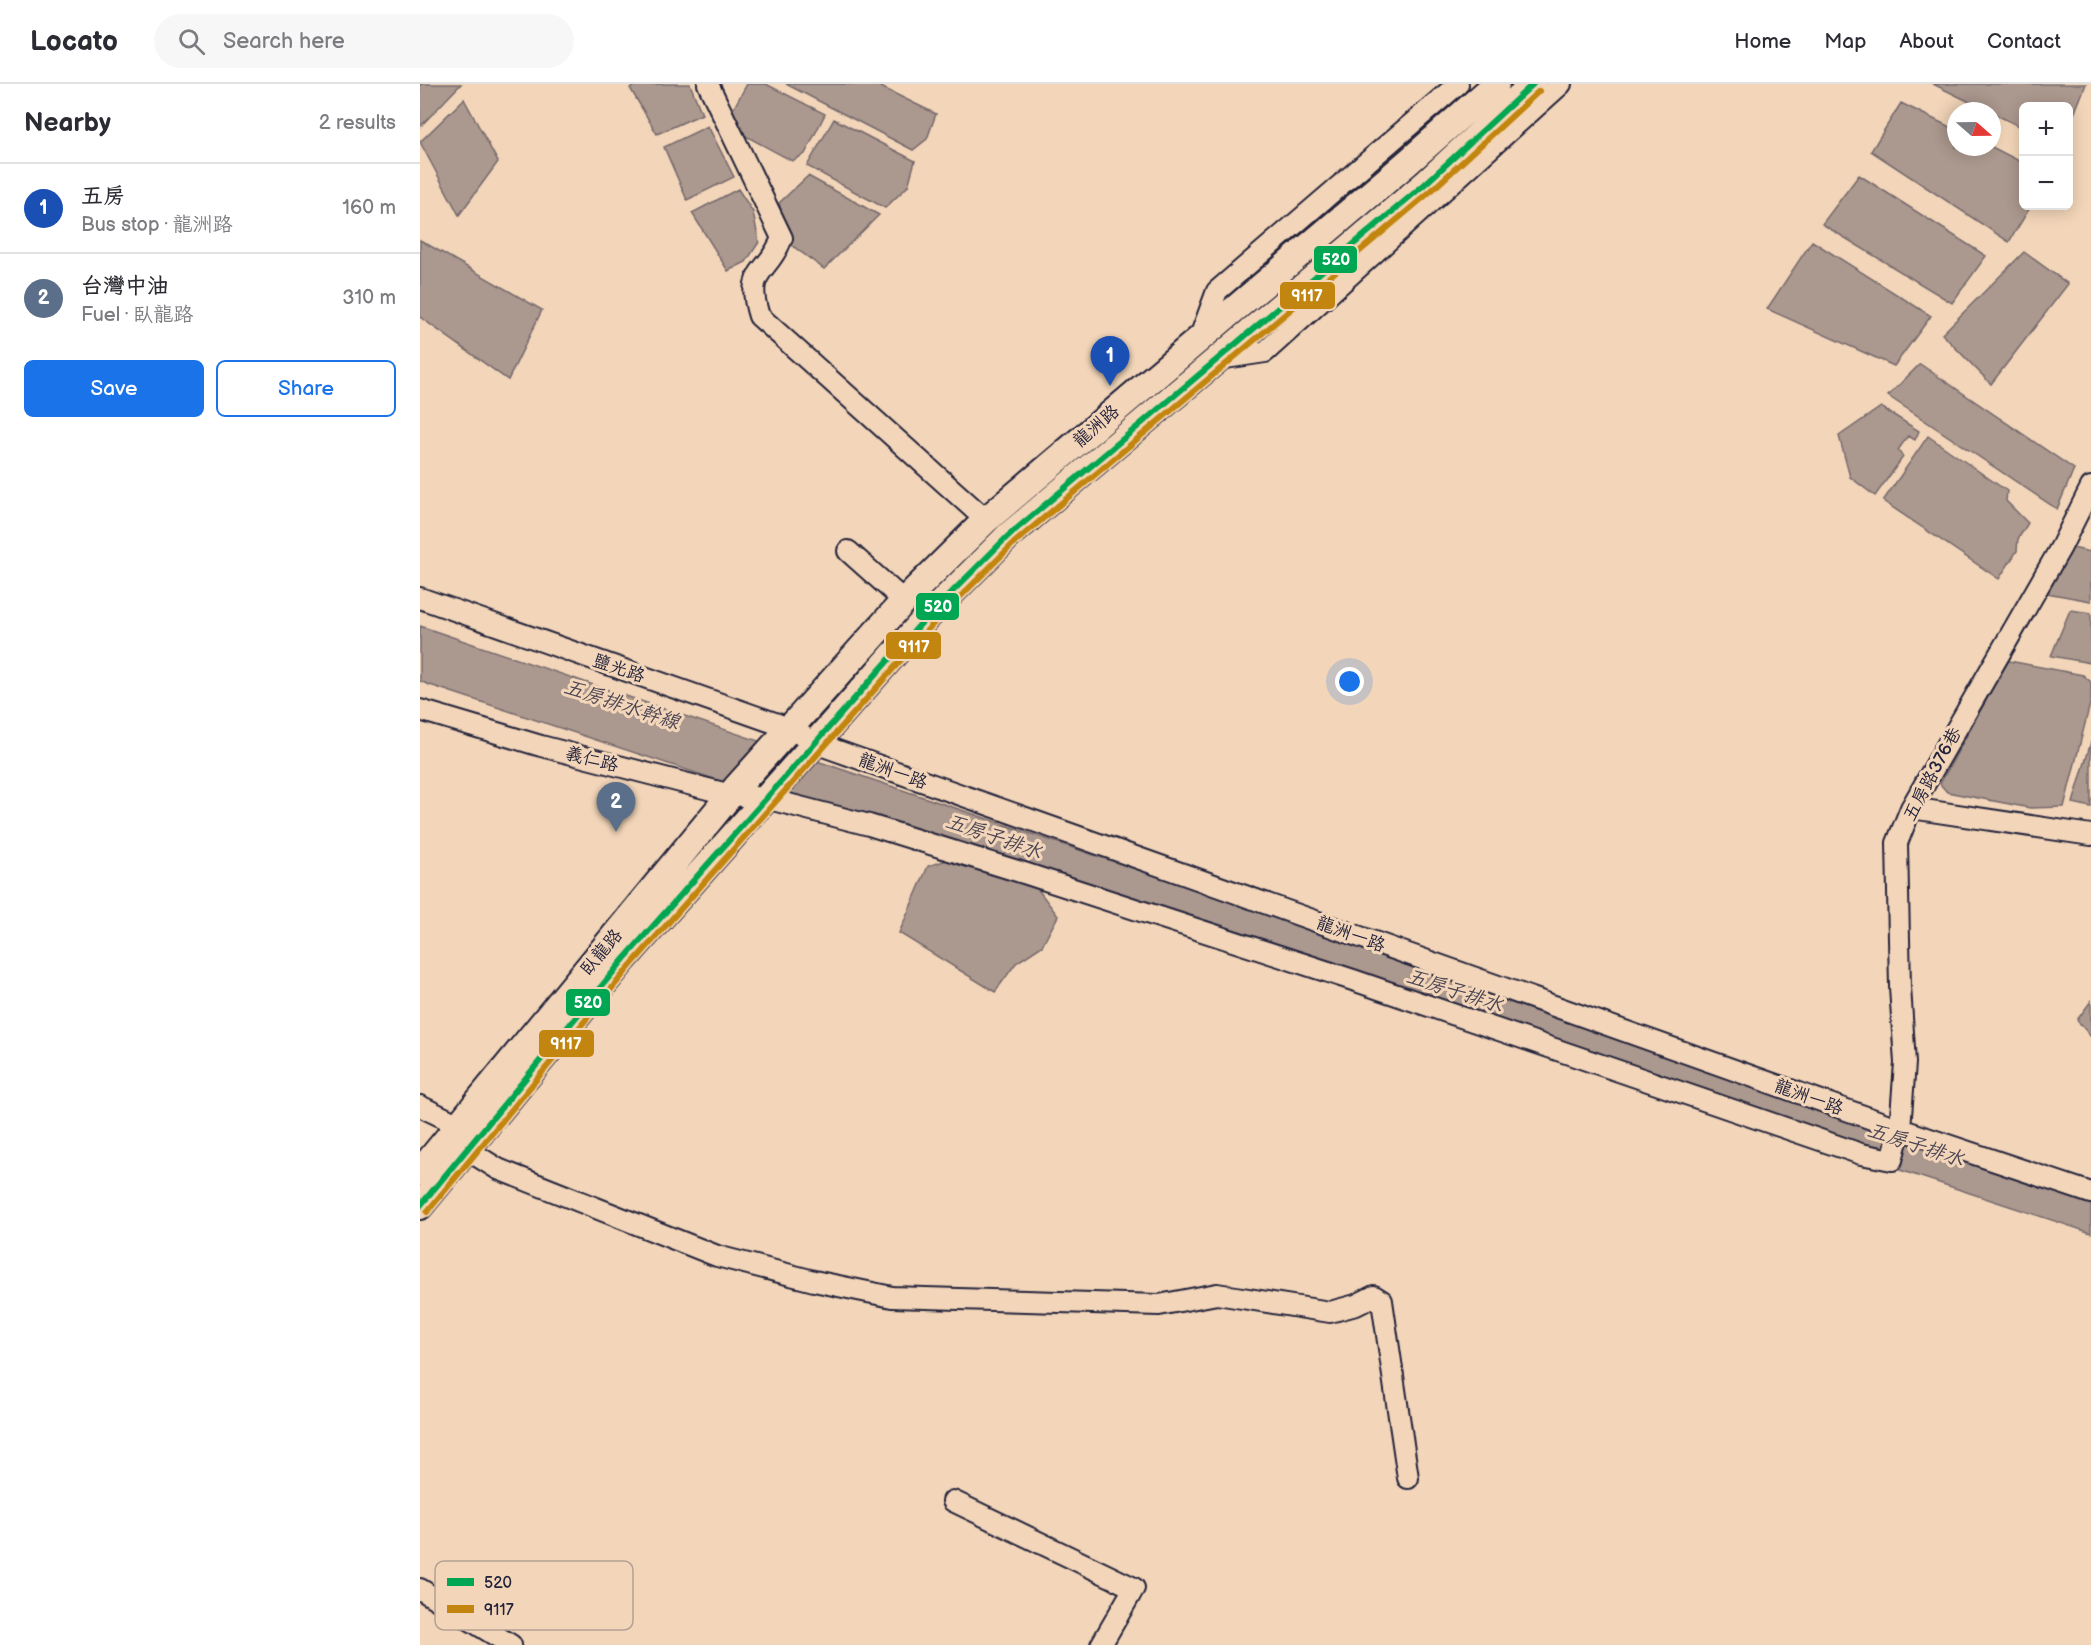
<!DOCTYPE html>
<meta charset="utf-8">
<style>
body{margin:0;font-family:"Balsamiq Sans","LXGW WenKai TC",sans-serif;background:#f7f7f7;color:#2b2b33}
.controls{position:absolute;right:18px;top:18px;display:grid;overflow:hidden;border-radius:9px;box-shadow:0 3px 15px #0003}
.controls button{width:54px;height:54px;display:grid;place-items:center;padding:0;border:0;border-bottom:2px solid #e1e1e2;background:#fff;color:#2b2b33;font:30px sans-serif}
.compass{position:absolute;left:1527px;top:18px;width:54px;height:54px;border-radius:50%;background:#fff;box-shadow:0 3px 15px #0003;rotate:110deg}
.you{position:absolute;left:930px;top:598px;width:21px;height:21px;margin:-15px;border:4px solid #fff;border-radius:50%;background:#1a73e8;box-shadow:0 0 0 9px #1a73e833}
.badge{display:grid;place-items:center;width:39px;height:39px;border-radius:50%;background:#1a73e8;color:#fff;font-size:20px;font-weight:700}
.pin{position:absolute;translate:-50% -50px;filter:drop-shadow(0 2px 3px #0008)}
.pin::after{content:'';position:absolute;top:32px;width:21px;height:18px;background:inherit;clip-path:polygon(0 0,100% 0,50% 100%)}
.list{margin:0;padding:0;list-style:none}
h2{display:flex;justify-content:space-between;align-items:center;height:78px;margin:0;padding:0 24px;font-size:26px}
h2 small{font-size:20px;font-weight:400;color:#7c7c81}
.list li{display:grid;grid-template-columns:39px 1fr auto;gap:18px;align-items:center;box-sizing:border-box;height:90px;padding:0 24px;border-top:2px solid #e1e1e2}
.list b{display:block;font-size:22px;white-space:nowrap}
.list p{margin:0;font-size:20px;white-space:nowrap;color:#7c7c81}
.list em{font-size:20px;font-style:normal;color:#7c7c81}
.actions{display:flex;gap:12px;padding:18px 24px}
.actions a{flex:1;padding:14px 0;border:2px solid #1a73e8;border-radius:9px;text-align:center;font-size:21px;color:#1a73e8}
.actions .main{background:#1a73e8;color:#fff}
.icon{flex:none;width:33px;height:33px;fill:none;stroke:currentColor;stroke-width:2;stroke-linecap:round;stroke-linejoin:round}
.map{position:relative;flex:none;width:1671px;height:1561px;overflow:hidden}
header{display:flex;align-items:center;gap:36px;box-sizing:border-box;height:84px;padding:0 30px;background:#fff;border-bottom:2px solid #e1e1e2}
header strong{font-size:28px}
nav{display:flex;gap:33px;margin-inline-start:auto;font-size:21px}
.search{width:420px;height:54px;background:#f7f7f7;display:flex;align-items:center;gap:15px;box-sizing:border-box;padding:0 21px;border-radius:33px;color:#7c7c81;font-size:22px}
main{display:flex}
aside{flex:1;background:#fff}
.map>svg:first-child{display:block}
</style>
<header>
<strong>Locato</strong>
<div class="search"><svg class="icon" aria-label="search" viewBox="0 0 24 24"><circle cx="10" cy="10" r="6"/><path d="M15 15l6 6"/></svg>Search here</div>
<nav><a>Home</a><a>Map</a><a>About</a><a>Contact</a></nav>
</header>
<main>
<aside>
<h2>Nearby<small>2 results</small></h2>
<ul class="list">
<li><span class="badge" style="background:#1a4fb4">1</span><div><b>五房</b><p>Bus stop · 龍洲路</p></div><em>160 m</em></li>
<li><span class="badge" style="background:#5c6f8a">2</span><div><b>台灣中油</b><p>Fuel · 臥龍路</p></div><em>310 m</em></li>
</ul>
<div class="actions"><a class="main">Save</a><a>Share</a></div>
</aside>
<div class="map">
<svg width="1671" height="1561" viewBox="0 0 1671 1561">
<rect width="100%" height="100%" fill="#f3d6b9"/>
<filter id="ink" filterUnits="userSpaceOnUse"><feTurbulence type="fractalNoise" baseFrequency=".0167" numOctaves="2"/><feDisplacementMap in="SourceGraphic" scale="12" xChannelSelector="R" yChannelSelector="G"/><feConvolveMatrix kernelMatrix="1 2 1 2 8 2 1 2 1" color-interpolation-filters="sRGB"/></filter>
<g filter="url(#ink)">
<path fill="#ab988e" stroke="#74696d" stroke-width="1.5" d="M0,0H41L0,43Z
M217,0H270L282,30L237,50L210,4Z
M327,0H346L405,30L385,70L372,77L322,50L312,27Z
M366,0H455L516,30L507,55L493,66Z
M1513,0H1666L1649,43L1648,22H1604L1603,44Z
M44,15L78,78L39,131L0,58Z
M1481,19L1536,46V63H1572L1603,79L1604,122H1611L1589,158L1451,67Z
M414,35L495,77L488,102L465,124L387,82Z
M288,42L314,93L267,116L244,63Z
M1439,91L1566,172L1532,219L1402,140Z
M388,92L459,131L404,185L370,160L359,119Z
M318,105L333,128L339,158L326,178L308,187L272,129Z
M0,156L122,226L88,296L0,233Z
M1392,157L1511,232L1474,282L1347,225Z
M1604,168L1648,200L1571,300L1522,250Z
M1500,280L1654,385L1637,425L1468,312Z
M1461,323L1499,347L1495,356L1488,352L1478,366L1483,373L1455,412L1430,393L1419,352Z
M1508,352L1587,407L1586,417L1608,439L1598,455L1597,467L1579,495L1463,417Z
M1648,463L1671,468V517L1621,508Z
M1650,526L1671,529V579L1631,572Z
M0,542L1671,1110V1149L605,798L617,804L638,832L622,862L596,879L575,908L479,849L508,782L533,774L7,600L0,597Z
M1584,576L1663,591L1671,598V616L1644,723L1610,724L1527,708L1520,700L1570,609Z
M1671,658V723L1653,719Z
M1671,917V953L1657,936Z"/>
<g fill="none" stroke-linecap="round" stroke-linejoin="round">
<g stroke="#22223b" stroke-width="24">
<path id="minor" d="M288,0L362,154C348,191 324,185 339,232L566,436
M780,253L797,207L1038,0
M799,275L845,268L1141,0
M428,467L484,517
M0,514L369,644L395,659L1480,1045L1671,1109
M0,626L121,662L311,711L345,714L449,741L607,790L933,896L1441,1070L1472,1076L1480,1045L1485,979L1480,903L1477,759L1491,724L1641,463L1671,403
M1491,724L1671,751
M0,1022L39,1041L46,1065L78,1085L297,1172L394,1197L472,1213L739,1221L797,1210L910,1228L936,1221L954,1212L962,1217L988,1394
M533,1417L714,1504L681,1561
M0,1505L91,1561"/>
</g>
<g stroke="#22223b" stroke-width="30">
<path id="major" d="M0,1088L316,704L484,517L566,436L987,79L1076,0
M0,1122L204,875L504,536L588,452L1005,100L1113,0"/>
</g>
<use href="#minor" stroke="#f3d6b9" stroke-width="20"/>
<use href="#major" stroke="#f3d6b9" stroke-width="26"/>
<g stroke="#f3d6b9" stroke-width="10">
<path id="bus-1" d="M0,1122L204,875L504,536L588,452L1005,100L1113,0"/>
</g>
<g stroke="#f3d6b9" stroke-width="10">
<path id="bus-2" d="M7,1128L211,881L511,542L594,459L1011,107L1119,7"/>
</g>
<use href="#bus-1" stroke="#00a651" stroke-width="6"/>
<use href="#bus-2" stroke="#c2850f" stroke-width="6"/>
</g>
</g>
<g text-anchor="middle" stroke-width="6" stroke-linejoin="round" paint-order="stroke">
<g font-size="18" fill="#22223b" stroke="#f3d6b9">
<text transform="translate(676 342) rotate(-41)" y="6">龍洲路</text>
<text transform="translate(199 584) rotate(19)" y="6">鹽光路</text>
<text transform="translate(172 675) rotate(14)" y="6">義仁路</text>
<text transform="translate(473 687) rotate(20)" y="6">龍洲一路</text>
<text transform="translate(1512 690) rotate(-62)" y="6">五房路376巷</text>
<text transform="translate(931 850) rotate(20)" y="6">龍洲一路</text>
<text transform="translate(181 868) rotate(-50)" y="6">臥龍路</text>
<text transform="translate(1389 1013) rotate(20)" y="6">龍洲一路</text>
</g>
<g font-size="20" font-style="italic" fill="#4b4554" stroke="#f3d6b9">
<text transform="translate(202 620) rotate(18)" y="7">五房排水幹線</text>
<text transform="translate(574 752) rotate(19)" y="7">五房子排水</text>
<text transform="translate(1035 906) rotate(18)" y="7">五房子排水</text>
<text transform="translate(1496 1060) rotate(18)" y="7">五房子排水</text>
</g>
</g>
<rect x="15" y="1477" width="198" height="69" rx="9" fill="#f3d6b9" stroke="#b4a093" stroke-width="1.5"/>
<rect x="27" y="1494" width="27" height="8" fill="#00a651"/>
<rect x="27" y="1521" width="27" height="8" fill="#c2850f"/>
<g font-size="16" fill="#22223b">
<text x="64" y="1504">520</text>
<text x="64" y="1531">9117</text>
</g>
<g stroke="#f3d6b9" stroke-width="2">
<rect x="893" y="161" width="45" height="29" rx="6" fill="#00a651"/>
<rect x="859" y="197" width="57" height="29" rx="6" fill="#c2850f"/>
<rect x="495" y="508" width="45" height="29" rx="6" fill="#00a651"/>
<rect x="465" y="547" width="57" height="29" rx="6" fill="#c2850f"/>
<rect x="145" y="904" width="46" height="29" rx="6" fill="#00a651"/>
<rect x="118" y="945" width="57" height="29" rx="6" fill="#c2850f"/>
</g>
<g font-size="16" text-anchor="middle" font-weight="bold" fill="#fff">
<text x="916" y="181">520</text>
<text x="887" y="217">9117</text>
<text x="518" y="528">520</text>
<text x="494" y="568">9117</text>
<text x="168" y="924">520</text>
<text x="146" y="965">9117</text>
</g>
</svg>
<div class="controls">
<button>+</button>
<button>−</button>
</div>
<svg class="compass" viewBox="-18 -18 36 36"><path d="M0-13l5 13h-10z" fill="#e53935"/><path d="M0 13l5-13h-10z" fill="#7c7c81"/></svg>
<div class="you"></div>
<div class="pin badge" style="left:690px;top:302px;background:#1a4fb4">1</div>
<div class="pin badge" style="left:196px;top:748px;background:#5c6f8a">2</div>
</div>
</main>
